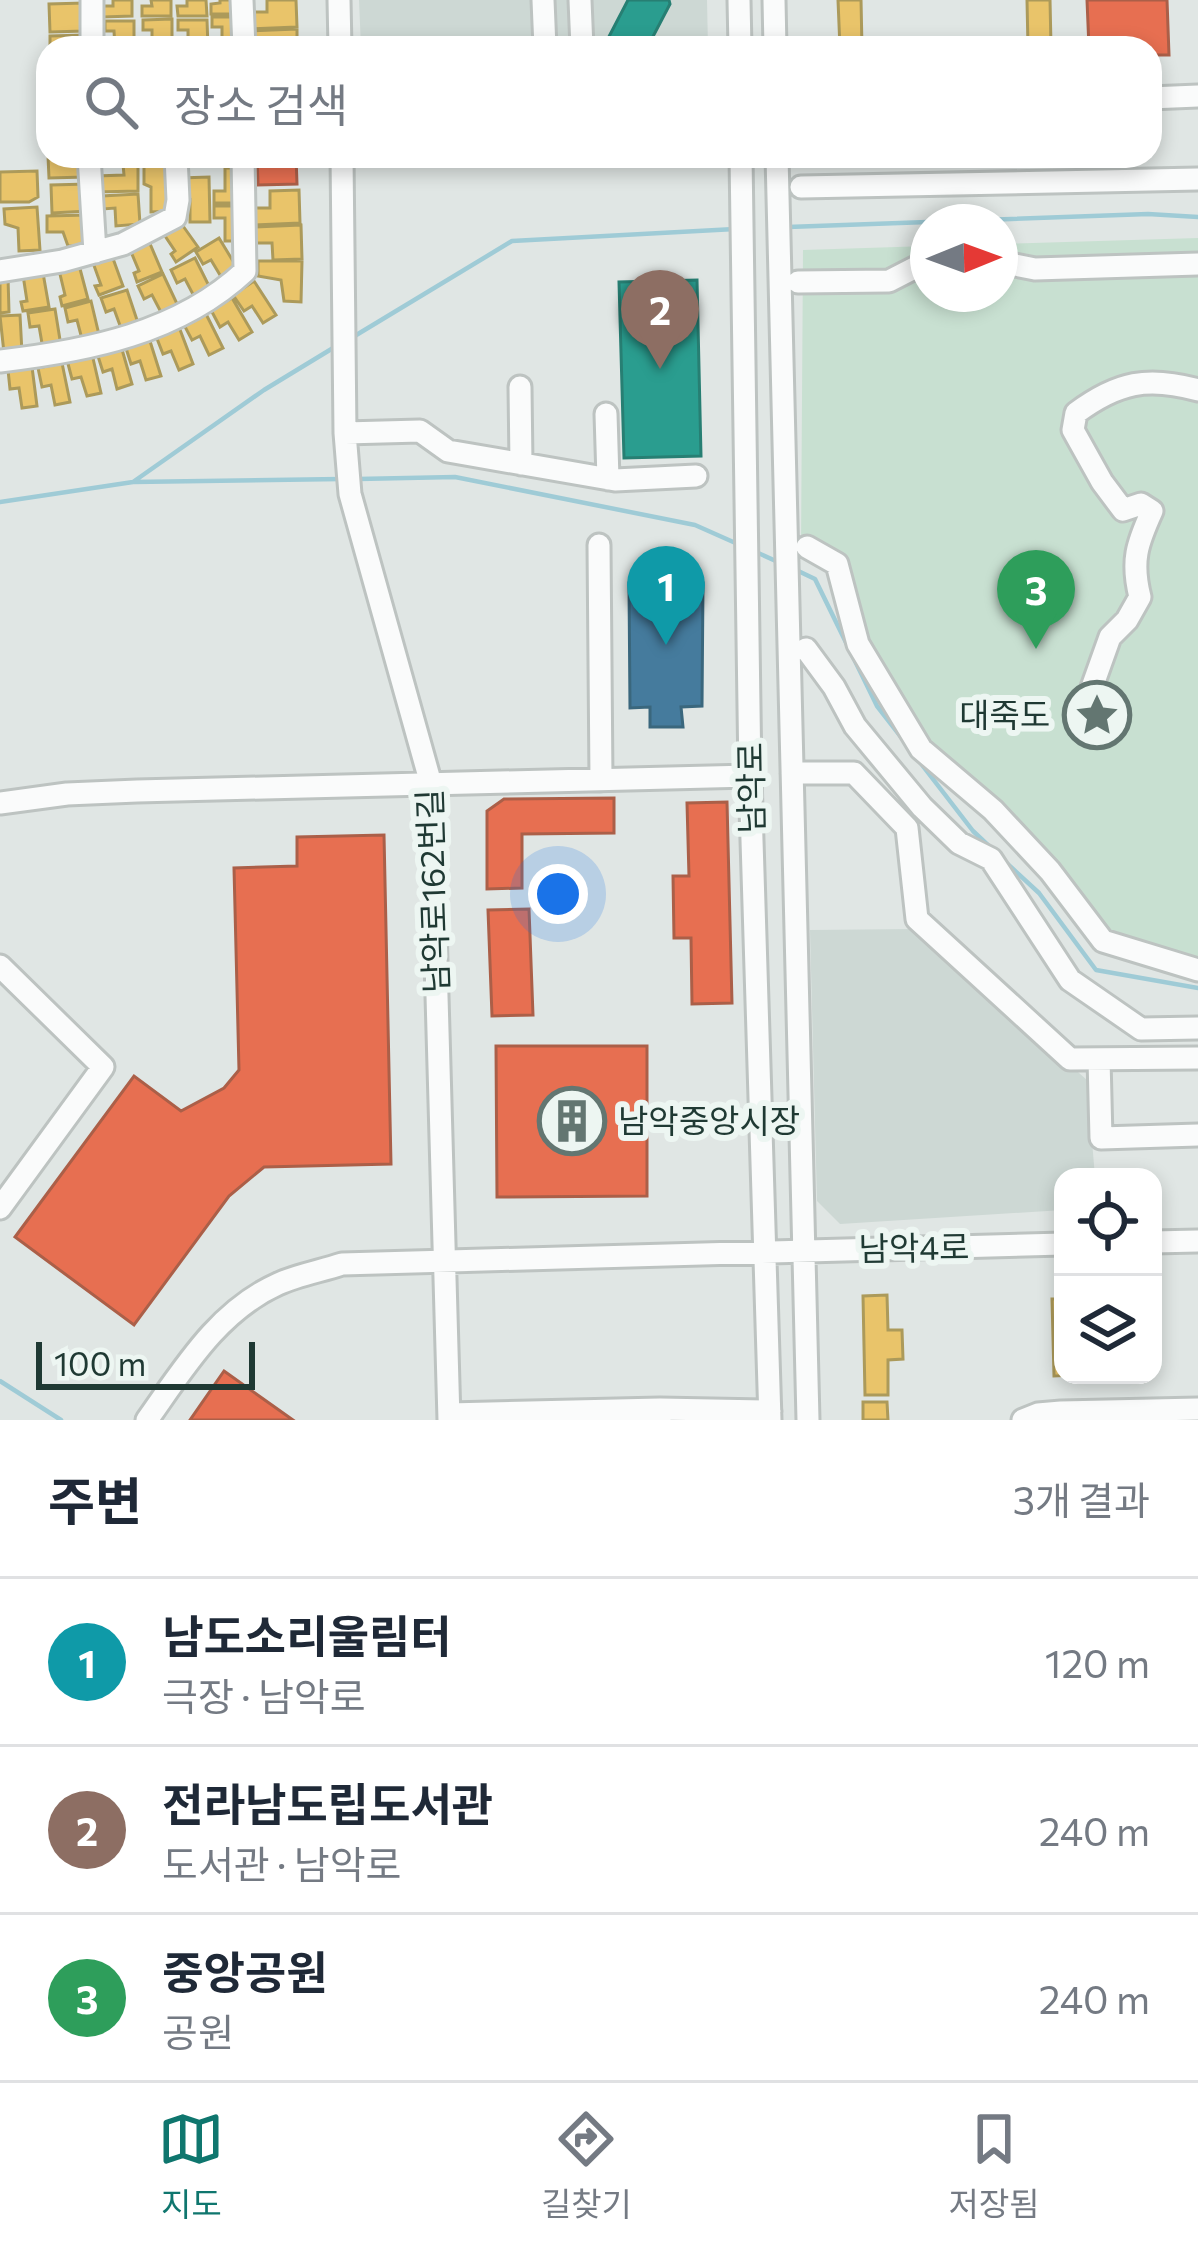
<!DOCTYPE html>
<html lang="ko">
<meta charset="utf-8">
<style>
body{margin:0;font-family:Commissioner,"Noto Sans KR",sans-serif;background:#f2f2f3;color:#1f2937}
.controls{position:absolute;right:36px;bottom:36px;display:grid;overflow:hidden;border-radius:24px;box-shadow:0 6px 18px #0003}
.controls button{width:108px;height:108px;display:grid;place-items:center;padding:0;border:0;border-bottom:3px solid #e0e1e3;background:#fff;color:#1f2937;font:60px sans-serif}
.compass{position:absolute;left:910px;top:204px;width:108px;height:108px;border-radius:50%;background:#fff;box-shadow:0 6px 18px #0003;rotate:89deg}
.scale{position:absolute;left:36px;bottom:30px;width:219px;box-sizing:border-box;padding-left:12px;border:6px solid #1f3933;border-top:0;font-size:33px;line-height:42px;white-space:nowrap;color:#1f3933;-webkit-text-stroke:9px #edf6f2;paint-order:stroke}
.you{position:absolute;left:558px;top:894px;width:42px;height:42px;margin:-30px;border:9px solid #fff;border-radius:50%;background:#1a73e8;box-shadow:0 0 0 18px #1a73e833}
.badge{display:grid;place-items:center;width:78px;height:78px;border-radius:50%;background:#0f766e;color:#fff;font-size:39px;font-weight:700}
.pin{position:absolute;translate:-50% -99px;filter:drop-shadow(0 3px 6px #0008)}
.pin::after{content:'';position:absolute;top:63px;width:42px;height:36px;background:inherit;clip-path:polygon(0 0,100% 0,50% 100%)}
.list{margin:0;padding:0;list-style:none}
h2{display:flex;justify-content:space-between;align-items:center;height:156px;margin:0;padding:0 48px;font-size:51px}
h2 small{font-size:39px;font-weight:400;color:#747a83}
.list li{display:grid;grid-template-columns:78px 1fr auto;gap:36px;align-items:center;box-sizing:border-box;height:168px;padding:0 48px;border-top:3px solid #e0e1e3}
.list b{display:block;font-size:45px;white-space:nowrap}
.list p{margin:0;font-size:39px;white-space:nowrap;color:#747a83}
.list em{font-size:39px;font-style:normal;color:#747a83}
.icon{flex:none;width:66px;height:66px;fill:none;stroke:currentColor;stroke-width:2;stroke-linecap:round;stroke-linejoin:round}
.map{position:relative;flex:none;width:1198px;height:1420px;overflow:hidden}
.search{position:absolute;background:#fff;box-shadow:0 6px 18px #0003;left:36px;right:36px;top:36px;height:132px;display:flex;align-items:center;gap:30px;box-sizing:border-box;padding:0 42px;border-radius:36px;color:#747a83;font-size:45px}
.sheet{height:660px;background:#fff}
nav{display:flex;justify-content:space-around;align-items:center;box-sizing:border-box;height:168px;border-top:3px solid #e0e1e3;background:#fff;font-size:33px;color:#747a83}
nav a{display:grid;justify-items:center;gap:6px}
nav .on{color:#0f766e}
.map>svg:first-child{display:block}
</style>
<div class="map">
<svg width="1198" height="1420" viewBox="0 0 1198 1420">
<rect width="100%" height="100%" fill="#e0e6e4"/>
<path fill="#cdd8d4" d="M359,0H707L708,48H361Z
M915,929L1087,1080L1095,1177H1063V1210L840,1224L817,1201L810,930Z"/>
<path fill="#c8e0d1" d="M1198,238V972L1128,962L1019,827L894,716L852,582L801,549L803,250L928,246V294H1000V244Z"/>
<path fill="#e9c46a" stroke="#ac9a5a" stroke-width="3" d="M113,0H132V16L103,17V6H113Z
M151,0H171V16H142V6H152Z
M187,0H206L207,16H178L177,6H187Z
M220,0H240V14H211V4L220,3Z
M267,0H296L297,27L251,29L250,12H267Z
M838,0H861L862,48H840Z
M1027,0H1050L1051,46L1028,47Z
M84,3L85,31L50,32L49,4Z
M212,17H241L242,46H222V27H212Z
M172,19V48H152V30H143V20Z
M178,20H207L208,48H188V30H178Z
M105,21H134V48H115L114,31H105Z
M297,29V48L251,47L250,31Z
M85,35L86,48H50V36Z
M48,156H84L85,177L49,178Z
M123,164H138V191L96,192V176L124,175Z
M144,166H173L174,211L151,212V187L144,184Z
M225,168H243V203H214V191H225Z
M37,171L38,197L29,202H0V172Z
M209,177L210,222H190V199L180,195V178Z
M87,184L88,211L52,213L51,185Z
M299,190L300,223L254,225L253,208H270V191Z
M138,194L140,224L116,226L115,208L103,209L102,196Z
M214,206H243V241H225V218H214Z
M37,207L40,250L19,251L18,228L5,224L4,209Z
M88,215L89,246H68L63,232H47V216Z
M178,219L198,247L176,262L171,254L175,251L161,230Z
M301,225L302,259L273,260L272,243H255V227Z
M219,238L239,271L223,280L211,260L203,264L196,252Z
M148,239L162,272L137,282L134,273L139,271L129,247Z
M111,253L123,286L99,295L95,286L101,285L92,260Z
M195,258L212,292L196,300L185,279L177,283L171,270Z
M258,261H302L301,302L284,301L281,280L258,276Z
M79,265L88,299L62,306L60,297L65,295L59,270Z
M43,273L49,307L23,311L21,302L27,301L23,275Z
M163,274L179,308L163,316L152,295L144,299L138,286Z
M8,277L9,312L0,313V278Z
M254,281L276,315L263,323L252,306L244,311L233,295Z
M127,290L139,326L122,331L114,309L106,312L101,298Z
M232,298L252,332L239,340L228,322L220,327L211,310Z
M91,301L100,339L83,343L77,320L68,322L65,308Z
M55,309L61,346L43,349L39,326L30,327L28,313Z
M205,312L223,348L209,355L200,336L192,340L183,323Z
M20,315L22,353H4L0,316Z
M179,327L193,364L179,370L171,351L163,354L156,336Z
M149,338L161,376L146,380L140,361L131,364L125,345Z
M121,346L132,384L117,389L112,369L103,372L97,353Z
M92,354L101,393L87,396L81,377L72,379L67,360Z
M62,363L70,402L55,405L51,385L42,387L38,368Z
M32,367L37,406L22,408L19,388L10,389L8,370Z
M887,1295L888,1330H902L903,1359L888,1360V1395H865L863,1296Z
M1052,1299H1063V1375H1077L1054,1376Z
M863,1402H887L888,1420H863Z"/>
<path fill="#e76f51" stroke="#ab5f48" stroke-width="3" d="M1087,0H1167L1169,55H1150V48H1089Z
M257,156H296L297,184L258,185Z
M614,798V833L522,834V888L487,889V811L504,799Z
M727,802L732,1003L692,1004L691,938H674L673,876H689L687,803Z
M384,835L391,1164L264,1167L229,1196L134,1325L15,1237L134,1076L181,1111L224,1088L239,1070L234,868L297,866V837Z
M529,909L533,1015L492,1016L488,910Z
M496,1046H647V1196L497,1197Z
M224,1371L293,1420H190Z"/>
<path fill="#2a9d8f" stroke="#277f73" stroke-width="3" d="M628,0H669L670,4L647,48H603Z
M697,280L701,456L624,458L619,282Z"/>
<path fill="#457b9d" stroke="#3a677d" stroke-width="3" d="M652,562H681V583H703L702,706L681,707L683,727H650V707L630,708L629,583H653Z"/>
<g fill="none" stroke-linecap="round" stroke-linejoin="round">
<path stroke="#9fcbd6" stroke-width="4.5" d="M788,227L1148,214L1198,217
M353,337L512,241L735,229
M358,479L455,477L695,525L740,545
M133,482L264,390L338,345
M0,502L133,482L341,479
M756,552L778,562
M794,569L815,579L877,706L905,742
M919,761L973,831L992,849
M1000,857L1039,893L1096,970L1198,988
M0,1381L61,1420"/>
<g stroke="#bdc3c1" stroke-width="27">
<path id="minor" d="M92,0V48
M242,0L244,48
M339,0L340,48
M543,0L545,48
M580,0L582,48
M739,0L740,48
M774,0L775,48
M1150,98L1198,96
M89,156L95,252
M342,156L345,433L350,494L431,784L449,1420
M741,156L750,776L770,1420
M777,156L808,1420
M801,187L1198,179
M1000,262L1035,269L1198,264
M0,271L62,261L123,244L175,217L178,200L176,156
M798,282L889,281L928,261
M0,361C87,351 179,333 245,271L243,156
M520,387L521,464
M606,414L608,479
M345,433L420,431L448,451L615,480L696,476
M599,545L601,780
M807,547L837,564L858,644L921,749L993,810L1050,871L1103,941L1198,970
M806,649L834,687L855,726L922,807L959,843L991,859L1070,980L1141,1029L1198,1028
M1097,715L1090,693L1110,637L1127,620L1140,597C1131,561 1137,544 1152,511L1141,504L1123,510L1102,482L1073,430L1076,413C1118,382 1148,376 1198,390
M792,773H854L907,828L917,919L1070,1059L1198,1058
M0,803L67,794L137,791L750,776
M0,966L103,1067L0,1208
M1099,1059L1101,1138L1198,1135
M1153,1242L1198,1241
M660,1409L770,1411
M449,1414L660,1409V1420
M147,1420C184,1368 218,1311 278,1284C297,1275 321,1271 342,1264L1063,1244
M1023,1420L1038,1414L1061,1412L1198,1409"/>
</g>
<use href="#minor" stroke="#fafbfb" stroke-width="21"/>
</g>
<defs>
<g id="sight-ring" transform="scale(3.45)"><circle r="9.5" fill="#edf6f2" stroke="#637671" stroke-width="1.5"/><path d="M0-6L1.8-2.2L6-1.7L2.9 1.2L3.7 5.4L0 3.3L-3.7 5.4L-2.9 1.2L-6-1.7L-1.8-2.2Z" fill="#637671"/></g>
<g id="building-ring" transform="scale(3.45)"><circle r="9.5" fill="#edf6f2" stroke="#637671" stroke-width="1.5"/><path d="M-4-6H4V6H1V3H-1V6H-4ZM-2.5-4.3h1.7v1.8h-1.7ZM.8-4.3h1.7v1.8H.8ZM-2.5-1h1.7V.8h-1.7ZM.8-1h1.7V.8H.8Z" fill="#637671"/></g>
</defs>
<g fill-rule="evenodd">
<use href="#sight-ring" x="1097" y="715"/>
<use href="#building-ring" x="572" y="1121"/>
</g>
<g text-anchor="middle" stroke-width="12" stroke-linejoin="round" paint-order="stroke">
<g font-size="33" fill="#1f3933" stroke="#edf6f2" text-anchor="end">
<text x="1050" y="727">대죽도</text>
<text x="618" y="1133" text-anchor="start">남악중앙시장</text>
</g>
<g font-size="33" fill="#1f3933" stroke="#edf6f2">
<text transform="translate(751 788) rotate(-91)" y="12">남악로</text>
<text transform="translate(433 891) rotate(-92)" y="12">남악로162번길</text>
<text transform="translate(914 1248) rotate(-1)" y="12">남악4로</text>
</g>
</g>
</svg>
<div class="controls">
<button><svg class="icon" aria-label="locate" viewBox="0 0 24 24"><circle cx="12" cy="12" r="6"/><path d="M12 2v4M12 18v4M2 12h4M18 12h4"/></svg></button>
<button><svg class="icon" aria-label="layers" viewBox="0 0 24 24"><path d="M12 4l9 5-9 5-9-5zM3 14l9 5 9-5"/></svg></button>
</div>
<svg class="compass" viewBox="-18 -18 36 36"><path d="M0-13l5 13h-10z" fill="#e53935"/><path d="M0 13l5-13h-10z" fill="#747a83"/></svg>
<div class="scale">100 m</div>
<div class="you"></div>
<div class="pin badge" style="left:666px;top:645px;background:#0f9aa8">1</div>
<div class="pin badge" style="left:660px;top:369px;background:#8d6e63">2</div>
<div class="pin badge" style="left:1036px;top:649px;background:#2e9e5b">3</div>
<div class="search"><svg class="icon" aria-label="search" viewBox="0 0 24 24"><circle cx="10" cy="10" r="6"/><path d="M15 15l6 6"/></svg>장소 검색</div>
</div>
<section class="sheet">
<h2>주변<small>3개 결과</small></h2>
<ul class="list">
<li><span class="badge" style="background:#0f9aa8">1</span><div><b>남도소리울림터</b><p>극장 · 남악로</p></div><em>120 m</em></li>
<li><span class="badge" style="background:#8d6e63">2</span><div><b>전라남도립도서관</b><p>도서관 · 남악로</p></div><em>240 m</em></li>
<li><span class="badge" style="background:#2e9e5b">3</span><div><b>중앙공원</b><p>공원</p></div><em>240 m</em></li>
</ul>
</section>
<nav>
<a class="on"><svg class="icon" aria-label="map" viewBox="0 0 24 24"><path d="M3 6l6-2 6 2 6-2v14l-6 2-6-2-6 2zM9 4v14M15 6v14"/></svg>지도</a>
<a><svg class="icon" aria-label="directions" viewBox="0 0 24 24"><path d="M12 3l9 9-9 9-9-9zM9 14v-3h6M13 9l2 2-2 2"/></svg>길찾기</a>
<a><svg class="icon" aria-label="saved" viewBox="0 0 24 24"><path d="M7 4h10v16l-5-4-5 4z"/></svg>저장됨</a>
</nav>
